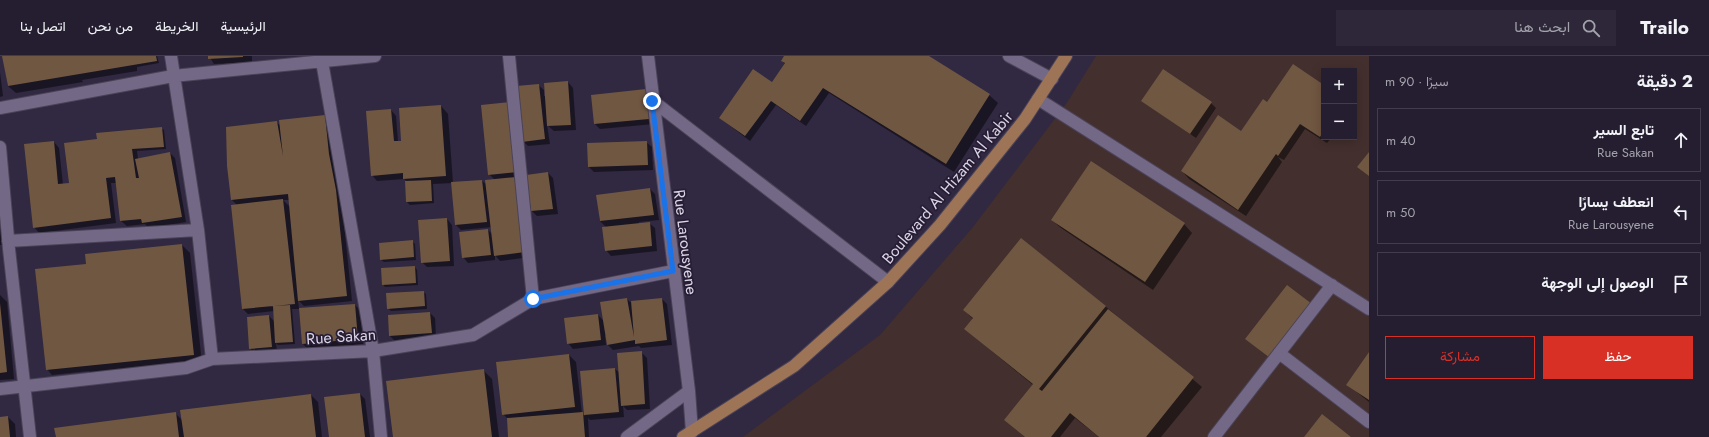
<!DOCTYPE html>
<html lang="ar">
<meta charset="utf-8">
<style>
body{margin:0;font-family:Jost,Vazirmatn,sans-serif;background:#2d2739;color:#f1f3f6;direction:rtl}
.controls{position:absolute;right:12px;top:12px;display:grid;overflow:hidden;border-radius:0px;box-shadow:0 2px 10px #0003}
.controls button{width:36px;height:36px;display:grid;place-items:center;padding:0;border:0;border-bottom:1px solid #423c4d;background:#251e31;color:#f1f3f6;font:20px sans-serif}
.stop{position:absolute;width:12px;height:12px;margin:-9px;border:3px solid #1a73e8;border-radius:50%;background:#fff}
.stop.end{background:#1a73e8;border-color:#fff;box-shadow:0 1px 4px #0008}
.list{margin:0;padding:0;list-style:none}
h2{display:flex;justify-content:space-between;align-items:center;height:52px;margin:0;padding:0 16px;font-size:17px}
h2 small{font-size:13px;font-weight:400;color:#a3a2ab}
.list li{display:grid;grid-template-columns:26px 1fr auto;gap:12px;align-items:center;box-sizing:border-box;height:64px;margin:0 8px 8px;padding:0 8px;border:1px solid #423c4d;border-radius:0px}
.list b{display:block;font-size:15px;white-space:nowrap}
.list p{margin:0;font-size:13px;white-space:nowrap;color:#a3a2ab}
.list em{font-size:13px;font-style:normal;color:#a3a2ab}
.actions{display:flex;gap:8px;padding:12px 16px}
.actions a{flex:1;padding:9px 0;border:1px solid #d93025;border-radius:0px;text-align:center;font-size:14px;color:#d93025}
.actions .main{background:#d93025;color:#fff}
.icon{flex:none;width:22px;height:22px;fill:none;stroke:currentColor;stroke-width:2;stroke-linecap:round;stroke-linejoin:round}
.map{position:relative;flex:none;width:1369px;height:381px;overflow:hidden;direction:ltr}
header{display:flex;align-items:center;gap:24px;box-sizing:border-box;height:56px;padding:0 20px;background:#251e31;border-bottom:1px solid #423c4d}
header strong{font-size:19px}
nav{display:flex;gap:22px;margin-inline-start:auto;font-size:14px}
.search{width:280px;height:36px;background:#2d2739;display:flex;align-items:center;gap:10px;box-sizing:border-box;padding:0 14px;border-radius:0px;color:#a3a2ab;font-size:15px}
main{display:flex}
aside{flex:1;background:#251e31}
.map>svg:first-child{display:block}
</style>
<header>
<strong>Trailo</strong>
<div class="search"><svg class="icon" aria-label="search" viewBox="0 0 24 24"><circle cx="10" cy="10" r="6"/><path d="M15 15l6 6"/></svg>ابحث هنا</div>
<nav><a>الرئيسية</a><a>الخريطة</a><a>من نحن</a><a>اتصل بنا</a></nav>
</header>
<main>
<aside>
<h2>2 دقيقة<small>سيرًا · 90 m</small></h2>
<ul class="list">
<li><svg class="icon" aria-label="ahead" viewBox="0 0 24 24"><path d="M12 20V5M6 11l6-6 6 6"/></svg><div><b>تابع السير</b><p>Rue Sakan</p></div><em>40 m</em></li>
<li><svg class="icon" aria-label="left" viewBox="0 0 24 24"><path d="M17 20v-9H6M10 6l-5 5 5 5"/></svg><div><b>انعطف يسارًا</b><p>Rue Larousyene</p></div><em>50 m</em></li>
<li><svg class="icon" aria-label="arrive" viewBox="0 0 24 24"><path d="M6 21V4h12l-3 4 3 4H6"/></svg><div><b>الوصول إلى الوجهة</b></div></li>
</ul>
<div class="actions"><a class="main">حفظ</a><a>مشاركة</a></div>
</aside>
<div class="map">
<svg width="1369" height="381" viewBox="0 0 1369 381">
<rect width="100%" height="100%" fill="#312841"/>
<path fill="#432f2e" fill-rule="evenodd" d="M1096,0H1369V381H743L880,279L973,171L1066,48ZM1324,15H1354V81H1324Z"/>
<path fill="#0007" fill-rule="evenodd" d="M3,0H157L159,7L137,11V15L82,24L83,26L16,37L8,30Z
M209,0H252V6L214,8Z
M785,0H927L989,39L998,47L954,116L829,37L806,70L776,49L750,85L720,62L772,27L785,8L782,5Z
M0,16L3,40L0,41Z
M568,26L573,32L576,74L554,75L547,69L550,88L528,90L523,85L538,29L544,34V40H546Z
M1324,30V81H1332L1327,87L1305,73L1284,104L1278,101L1282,106L1246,160L1189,123L1182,115L1241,76L1268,47Z
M645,34L651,40L654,68L600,73L595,68Z
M1143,45L1211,47L1216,52L1196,82Z
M510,47L530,201L500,205L495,199V204L468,207L463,201L488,174L492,178V171L461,174L456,169L452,127L433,128L434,147L410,149L407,146L406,126H408L404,123L377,125L372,119L391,54L396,60L398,86H402L441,50L448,58L453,127L482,125L487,129L495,124L489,118Z
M325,60L330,65L341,140L352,245L304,250L298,244L299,253H292L295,288L278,289L276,287L277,296L255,298L250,292L269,260L274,265V255L248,258L243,253L237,149L232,144L276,66L281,70ZM283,144H289L290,151Z
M161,72L164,74L166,93L137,95L138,103L170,97L175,102L186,166L149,172L145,168L127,170L121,165L116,127H111L116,167L39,177L34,171L54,86L59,92L63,129L70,128L98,84Z
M646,86L652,91L653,114L594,116L589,111L588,88Z
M548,117L553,122L558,158L537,160L532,155Z
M0,129L6,189H0Z
M650,133L655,138L659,164L639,166V168L649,167L655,172L657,195L611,200L606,194L607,172L600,165L597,140Z
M447,163L452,169L454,210L427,211L422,206Z
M1052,164L1184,168L1192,177L1153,234L1061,172Z
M412,185L415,188L416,204L384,206L381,204Z
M182,189L190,197L202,307L93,319L89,315L52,319L47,313L88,209Z
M415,211L417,214L418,229L385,231L383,228Z
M423,236L426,238L427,253L391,255L388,252Z
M0,239L7,246L14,323L0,324Z
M627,243L630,246L662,243L667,248L672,289L641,292L639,290L613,294L608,289L606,279L605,280L606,289L573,293L568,287L598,259L604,265Z
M355,249L360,254L363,288L308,293L303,288Z
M1105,250L1202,331L1161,381H1099L1075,362L1060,381H1025L1005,364L1033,329L965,273L973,263L964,254Z
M1317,254L1276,307L1246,283Z
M430,257L435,262L436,282L395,285L390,280Z
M641,296L647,302L650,353L627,354L623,350L624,361L590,364L588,362L589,381H509L508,363L503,358L569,299L576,306L582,358L585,360L581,316L615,313L620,317Z
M1369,298V346L1348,329Z
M483,314L492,323L499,381H394Z
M360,338L365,343L370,381H330Z
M311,339L318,346L322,381H57L176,358L183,365Z
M8,361L15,368L16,381H0V362Z"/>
<path fill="#705742" d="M2,0H156L157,5L8,30Z
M208,0H243V1L208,3Z
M784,0H929L990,38L946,108L823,32L800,65L771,45L745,80L719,62L753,13L772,26L785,7L781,5Z
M1293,8L1324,29V75L1320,81L1300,68L1278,100L1276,98L1238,154L1181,115L1218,59L1241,75L1263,43L1267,46Z
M1163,13L1212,46L1190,78L1141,45Z
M568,25L571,69L547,70L544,27Z
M539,28L545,83L522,86L516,30Z
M646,33L649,63L594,68L591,39Z
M510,46L517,116L488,119L481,49Z
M441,49L446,120L403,123V117L371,120L366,55L391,53L394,85H401L399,52Z
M325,59L329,98L336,134L347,240L298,245L288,138L231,144L227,110L226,71L277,65L283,100L279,64Z
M162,71L164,91L132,93L136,122H139L135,103L170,96L182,161L142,167L141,163L120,165L115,121L106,122L111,162L33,172L24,88L54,85L58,128L69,127L64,87L97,83L96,77Z
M647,85L648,109L588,111L587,87Z
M1369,96V120L1357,111Z
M1091,105L1185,167L1145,226L1051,164Z
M548,116L553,153L531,155L526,119Z
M516,121L525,196L494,200L485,124Z
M431,124L432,145L406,146L405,125Z
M482,124L487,166L455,169L451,126Z
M650,132L654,159L600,165L596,139Z
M283,143L295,248L242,253L231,149Z
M447,162L450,205L421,207L418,164Z
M650,166L652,190L605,195L602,171Z
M488,173L491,199L462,202L459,176Z
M1021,182L1106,250L1039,333L1042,335L1108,253L1194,321L1146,381H1099L1070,357L1051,381H1025L1004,364L1033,328L964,273L973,262L963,254Z
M413,184L414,201L380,204L379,187Z
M182,188L194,299L46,314L35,213L86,208L85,198Z
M415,210L416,227L382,229L381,212Z
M1287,229L1312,248L1270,302L1245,283Z
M424,235L425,250L387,253L386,237Z
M627,242L634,281L631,245L662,242L667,284L635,288V284L607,289L600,246Z
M0,247L7,316L0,317Z
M355,248L358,283L302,288L299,252Z
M290,249L293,286L275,287L273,250Z
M430,256L432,277L389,280L388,259Z
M598,258L601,284L567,288L564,262Z
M269,259L272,291L249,293L247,261Z
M642,295L645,348L621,350L617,297Z
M1369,296V344L1346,329Z
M569,298L575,351L502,359L496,306Z
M615,312L619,356L584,359L580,315Z
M484,313L492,381H393L386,325Z
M360,337L365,381H329L324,341Z
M311,338L316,381H184L180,354Z
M176,356L179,381H56L54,372Z
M583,356L585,381H508L507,362Z
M1322,358L1351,381H1304Z
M8,360L10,381H0V361Z"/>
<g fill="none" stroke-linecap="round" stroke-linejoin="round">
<g stroke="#4b4358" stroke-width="14">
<path id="minor" d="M171,0L198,174L212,303
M321,0L373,295L381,381
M509,0L533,243
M648,0L689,335L692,376
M1009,0L1052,23
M1038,43L1369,253
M653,45L888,226
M0,52L173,20L375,0
M0,91L9,193L30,381
M8,185L198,174
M1279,297L1369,366
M0,333L186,312L212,303L373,295L473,279L533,243L673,215
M627,381L689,335
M1214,381L1332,229"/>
</g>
<g stroke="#4b4358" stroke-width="14">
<path id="major" d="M683,381L794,310L888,226L940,169L1025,63L1066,0"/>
</g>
<use href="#minor" stroke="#736986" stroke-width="12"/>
<use href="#major" stroke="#9e7457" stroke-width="12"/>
</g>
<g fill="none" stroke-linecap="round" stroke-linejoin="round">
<path stroke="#1a73e8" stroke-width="5" d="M533,243L673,215L652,45"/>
</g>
<g text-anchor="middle" stroke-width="3.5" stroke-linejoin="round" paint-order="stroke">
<g font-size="16" fill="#dad5e5" stroke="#271e36">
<text transform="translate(947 131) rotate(-50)" y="6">Boulevard Al Hizam Al Kabir</text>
<text transform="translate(686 186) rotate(83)" y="6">Rue Larousyene</text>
<text transform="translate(341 280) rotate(-4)" y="6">Rue Sakan</text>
</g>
</g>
</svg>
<div class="controls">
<button>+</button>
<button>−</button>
</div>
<div class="stop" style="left:533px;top:243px"></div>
<div class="stop end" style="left:652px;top:45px"></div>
</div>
</main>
